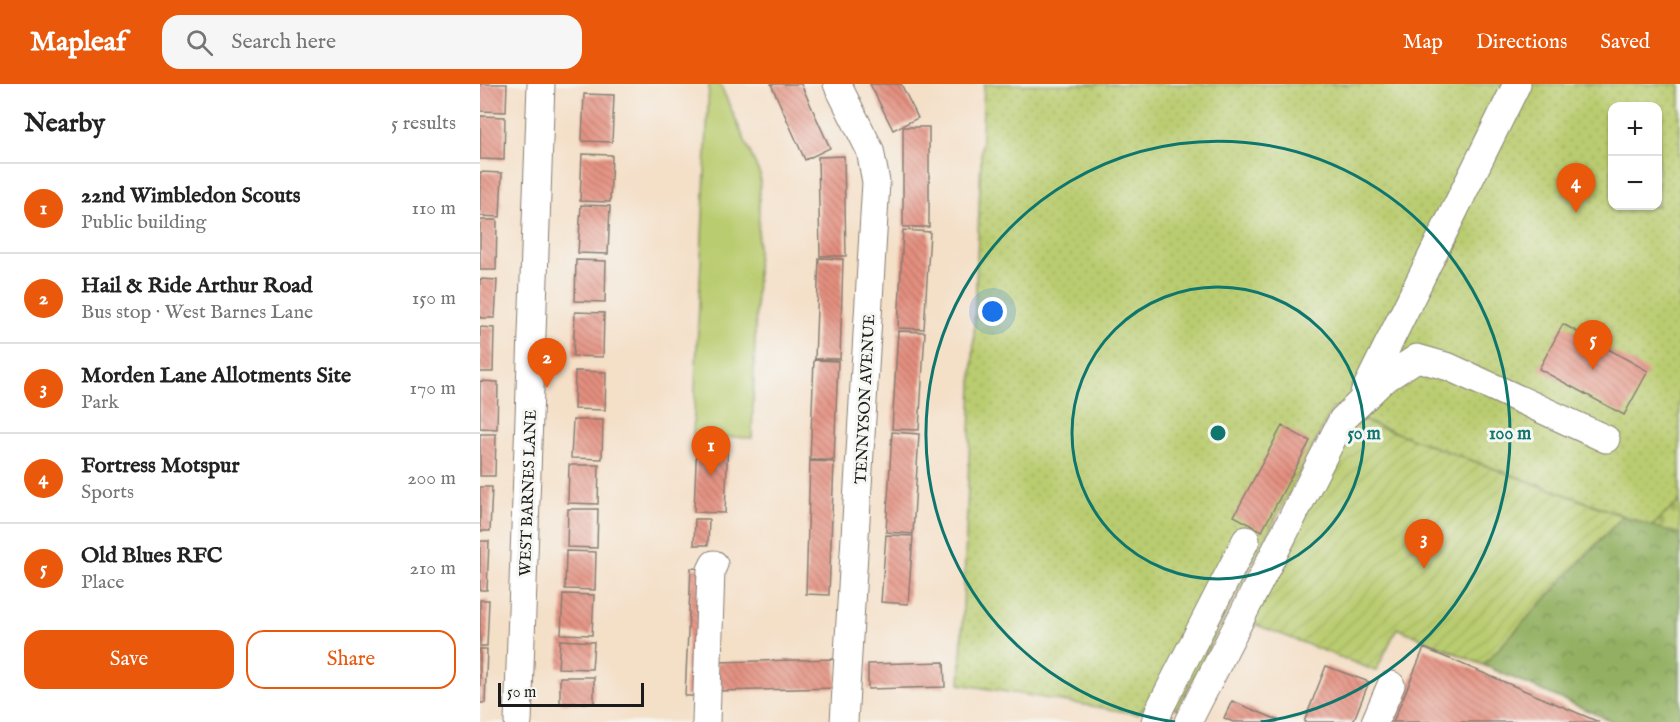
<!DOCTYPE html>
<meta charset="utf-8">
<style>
body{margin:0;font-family:"IM FELL English",serif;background:#f6f6f6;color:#222}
.controls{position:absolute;right:18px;top:18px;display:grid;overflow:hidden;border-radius:12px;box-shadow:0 2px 4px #0004}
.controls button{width:54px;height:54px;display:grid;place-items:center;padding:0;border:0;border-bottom:2px solid #e0e0e0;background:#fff;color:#222;font:30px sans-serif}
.scale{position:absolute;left:18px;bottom:15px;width:146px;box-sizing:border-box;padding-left:6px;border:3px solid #1c1c1c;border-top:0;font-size:16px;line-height:21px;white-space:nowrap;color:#1c1c1c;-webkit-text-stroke:4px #f6f6f2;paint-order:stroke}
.you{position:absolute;left:513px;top:228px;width:21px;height:21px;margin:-15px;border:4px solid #fff;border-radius:50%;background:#1a73e8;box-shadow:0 0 0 9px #1a73e833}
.badge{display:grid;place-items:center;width:39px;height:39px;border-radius:50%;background:#ea580c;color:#fff;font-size:20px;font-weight:700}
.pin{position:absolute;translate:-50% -50px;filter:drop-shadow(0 2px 3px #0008)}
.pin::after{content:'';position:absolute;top:32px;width:21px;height:18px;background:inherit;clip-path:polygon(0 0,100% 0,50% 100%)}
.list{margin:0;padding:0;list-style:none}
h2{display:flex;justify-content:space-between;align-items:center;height:78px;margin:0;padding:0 24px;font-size:26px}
h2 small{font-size:20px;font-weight:400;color:#767676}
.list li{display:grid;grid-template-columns:39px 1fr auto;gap:18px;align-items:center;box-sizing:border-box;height:90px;padding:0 24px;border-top:2px solid #e0e0e0}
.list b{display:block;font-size:22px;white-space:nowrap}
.list p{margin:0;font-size:20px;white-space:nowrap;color:#767676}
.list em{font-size:20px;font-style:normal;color:#767676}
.actions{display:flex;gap:12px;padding:18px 24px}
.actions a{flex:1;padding:14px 0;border:2px solid #ea580c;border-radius:18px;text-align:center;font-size:21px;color:#ea580c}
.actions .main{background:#ea580c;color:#fff}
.icon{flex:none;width:33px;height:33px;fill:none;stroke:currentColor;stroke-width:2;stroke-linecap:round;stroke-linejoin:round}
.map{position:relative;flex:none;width:1200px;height:638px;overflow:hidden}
header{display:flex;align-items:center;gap:36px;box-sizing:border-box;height:84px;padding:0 30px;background:#ea580c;color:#fff}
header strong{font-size:28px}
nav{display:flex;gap:33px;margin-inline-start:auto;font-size:21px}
.search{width:420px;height:54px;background:#f6f6f6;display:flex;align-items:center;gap:15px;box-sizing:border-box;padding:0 21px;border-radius:18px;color:#767676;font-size:22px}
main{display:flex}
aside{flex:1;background:#fff}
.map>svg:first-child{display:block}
</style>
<header>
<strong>Mapleaf</strong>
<div class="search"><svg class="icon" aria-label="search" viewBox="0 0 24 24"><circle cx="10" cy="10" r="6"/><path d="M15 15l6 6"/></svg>Search here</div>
<nav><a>Map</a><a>Directions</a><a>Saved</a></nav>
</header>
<main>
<aside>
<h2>Nearby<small>5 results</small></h2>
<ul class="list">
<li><span class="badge">1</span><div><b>22nd Wimbledon Scouts</b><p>Public building</p></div><em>110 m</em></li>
<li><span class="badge">2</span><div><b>Hail &amp; Ride Arthur Road</b><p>Bus stop · West Barnes Lane</p></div><em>150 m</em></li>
<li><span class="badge">3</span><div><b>Morden Lane Allotments Site</b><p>Park</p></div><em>170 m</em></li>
<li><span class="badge">4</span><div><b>Fortress Motspur</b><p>Sports</p></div><em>200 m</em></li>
<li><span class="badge">5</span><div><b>Old Blues RFC</b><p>Place</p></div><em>210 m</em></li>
</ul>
<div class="actions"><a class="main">Save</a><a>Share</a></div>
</aside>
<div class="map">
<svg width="1200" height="638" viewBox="0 0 1200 638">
<defs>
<pattern id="forest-crowns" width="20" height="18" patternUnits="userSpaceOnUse" patternTransform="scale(1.5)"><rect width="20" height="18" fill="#93b062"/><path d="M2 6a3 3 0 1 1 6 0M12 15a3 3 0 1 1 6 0" fill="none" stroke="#778e50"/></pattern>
<pattern id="cemetery-stones" width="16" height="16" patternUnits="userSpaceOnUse" patternTransform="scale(1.5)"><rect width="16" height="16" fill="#bacc6f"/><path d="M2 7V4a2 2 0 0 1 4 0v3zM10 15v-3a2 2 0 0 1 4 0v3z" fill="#9faf60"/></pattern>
<pattern id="park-dots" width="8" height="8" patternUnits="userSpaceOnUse" patternTransform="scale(1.5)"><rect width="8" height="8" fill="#bacc6f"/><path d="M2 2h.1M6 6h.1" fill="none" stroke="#9faf60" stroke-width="1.8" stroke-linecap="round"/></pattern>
<pattern id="garden-furrows" width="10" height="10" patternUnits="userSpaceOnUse" patternTransform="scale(1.5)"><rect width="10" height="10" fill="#bacc6f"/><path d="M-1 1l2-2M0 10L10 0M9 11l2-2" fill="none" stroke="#9faf60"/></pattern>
<pattern id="building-back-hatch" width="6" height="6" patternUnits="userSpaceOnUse" patternTransform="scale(1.5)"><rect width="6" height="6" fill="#e48f7f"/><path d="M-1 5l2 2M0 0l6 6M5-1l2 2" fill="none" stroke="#b87467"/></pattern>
</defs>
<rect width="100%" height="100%" fill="#f6f6f2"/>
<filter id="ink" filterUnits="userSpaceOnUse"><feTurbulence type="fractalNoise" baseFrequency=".0167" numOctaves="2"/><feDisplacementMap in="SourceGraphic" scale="12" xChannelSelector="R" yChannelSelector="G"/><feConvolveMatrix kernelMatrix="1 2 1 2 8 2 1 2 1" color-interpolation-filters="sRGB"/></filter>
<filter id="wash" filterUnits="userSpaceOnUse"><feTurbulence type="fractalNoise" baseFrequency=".008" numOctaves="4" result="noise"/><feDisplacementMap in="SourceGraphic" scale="24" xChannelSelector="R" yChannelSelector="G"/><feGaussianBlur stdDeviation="1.35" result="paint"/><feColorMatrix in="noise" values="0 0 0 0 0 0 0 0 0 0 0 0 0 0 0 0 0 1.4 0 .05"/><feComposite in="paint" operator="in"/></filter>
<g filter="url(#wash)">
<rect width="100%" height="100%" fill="#f4dfc7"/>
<path fill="#bacc6f" stroke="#6b7446" stroke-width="1.5" d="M229,0H240L280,91L272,354L213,351Z"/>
<path fill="url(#forest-crowns)" stroke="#58663f" stroke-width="1.5" d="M1143,432L1200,450V638H1134L1003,581Z"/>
<path fill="url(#cemetery-stones)" stroke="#6b7446" stroke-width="1.5" d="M1200,417V450L1172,442Z"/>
<path fill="url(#park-dots)" stroke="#6b7446" stroke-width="1.5" fill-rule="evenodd" d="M504,0H1200V417L1172,442L873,333L853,324L698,624L666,621L658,630L480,600ZM1132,22H1178V122H1132Z"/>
<path fill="url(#garden-furrows)" stroke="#6b7446" stroke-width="1.5" d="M873,333L1143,432L1003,581L917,544L896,587L769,538Z"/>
<g id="blocks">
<path fill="url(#building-back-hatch)" d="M0,0H27L26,28L0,27Z
M291,0H321L350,64L325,76Z
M390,0H421L438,34L413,46Z
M104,10L134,11L132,58L102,57Z
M0,32L25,33L24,76L0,75Z
M423,43H449V143H423Z
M102,70L132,71L130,118L100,117Z
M364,72L366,172H340L338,73Z
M0,88L22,89L20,133L0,132Z
M101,121L130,122L128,170L98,169Z
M0,136H17L16,186H0Z
M423,146L450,148L444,245L418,244Z
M339,174L363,175L360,275H335Z
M96,176L126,177L125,218L95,217Z
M0,195L17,196L15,234H0Z
M95,228L124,229L123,273L93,272Z
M1083,240L1168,287L1144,331L1059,285Z
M0,243L14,244L13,288H0Z
M418,247L445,248L439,346L412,345Z
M334,276L358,277L354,376H330Z
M95,287L126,288L125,326L94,325Z
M0,297L18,298L17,345L0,344Z
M93,336H123L122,375L91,374Z
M802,342L830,357L782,447L754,432Z
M412,348L439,350L433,450L406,448Z
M0,350H16L15,392H0Z
M217,354L248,355L245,429L214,428Z
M330,377L354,378L349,511L326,510Z
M89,381H119L118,420L88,419Z
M0,403H12L10,447H0Z
M88,425H118L117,464L87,463Z
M215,435H229L228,461H214Z
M406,451L433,452L428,520L401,518Z
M0,457H9L7,506H0Z
M86,467L116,468L115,506L85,505Z
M211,484L225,485L220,612H205Z
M83,510L114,511L112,551L81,550Z
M0,516H9L7,562H0Z
M80,556L114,558L112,585L78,584Z
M944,564L1119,638H913Z
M0,565H7L5,619H0Z
M356,575L357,604L237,607V578Z
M464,578L465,603L388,605V580Z
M846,582L889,598L873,638H824Z
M80,593H114V619H80Z
M752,617L798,636L797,638H753L744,634Z"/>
</g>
</g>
<g filter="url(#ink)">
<use href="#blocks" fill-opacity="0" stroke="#887e72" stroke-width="1.5"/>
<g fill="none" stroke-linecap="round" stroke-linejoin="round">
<g stroke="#887e72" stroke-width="29">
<path id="minor" d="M357,0L390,66L396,98L364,638
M884,309L1037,0
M38,638L61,0
M226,638L231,486L234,480
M675,638L681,622L766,456
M708,638L862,336L902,297L937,274L969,283L1126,355
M895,638L911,601"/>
</g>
<use href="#minor" stroke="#fff" stroke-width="27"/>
</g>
</g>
<g fill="none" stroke="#0f766e" stroke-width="3">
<circle cx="738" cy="349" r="146"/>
<path d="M695 638A292 292 0 1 1 781 638"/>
</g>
<g text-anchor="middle" stroke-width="6" stroke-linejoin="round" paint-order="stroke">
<g font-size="16" fill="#1c1c1c" stroke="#f6f6f2">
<text transform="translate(384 315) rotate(-87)" y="6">TENNYSON AVENUE</text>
<text transform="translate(47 409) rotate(-88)" y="6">WEST BARNES LANE</text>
</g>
</g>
<circle cx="738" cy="349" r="9" fill="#0f766e" stroke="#f6f6f2" stroke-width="3"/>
<g font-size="18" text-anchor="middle" font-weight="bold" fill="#0f766e" stroke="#f6f6f2" stroke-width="6" stroke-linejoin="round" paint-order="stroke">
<text x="884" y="355">50 m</text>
<text x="1030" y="355">100 m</text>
</g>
</svg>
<div class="controls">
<button>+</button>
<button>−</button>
</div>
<div class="scale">50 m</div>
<div class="you"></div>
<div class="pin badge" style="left:231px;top:392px">1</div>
<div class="pin badge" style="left:67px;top:304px">2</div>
<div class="pin badge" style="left:944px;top:485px">3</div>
<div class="pin badge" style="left:1096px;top:129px">4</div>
<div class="pin badge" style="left:1113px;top:286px">5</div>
</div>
</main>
